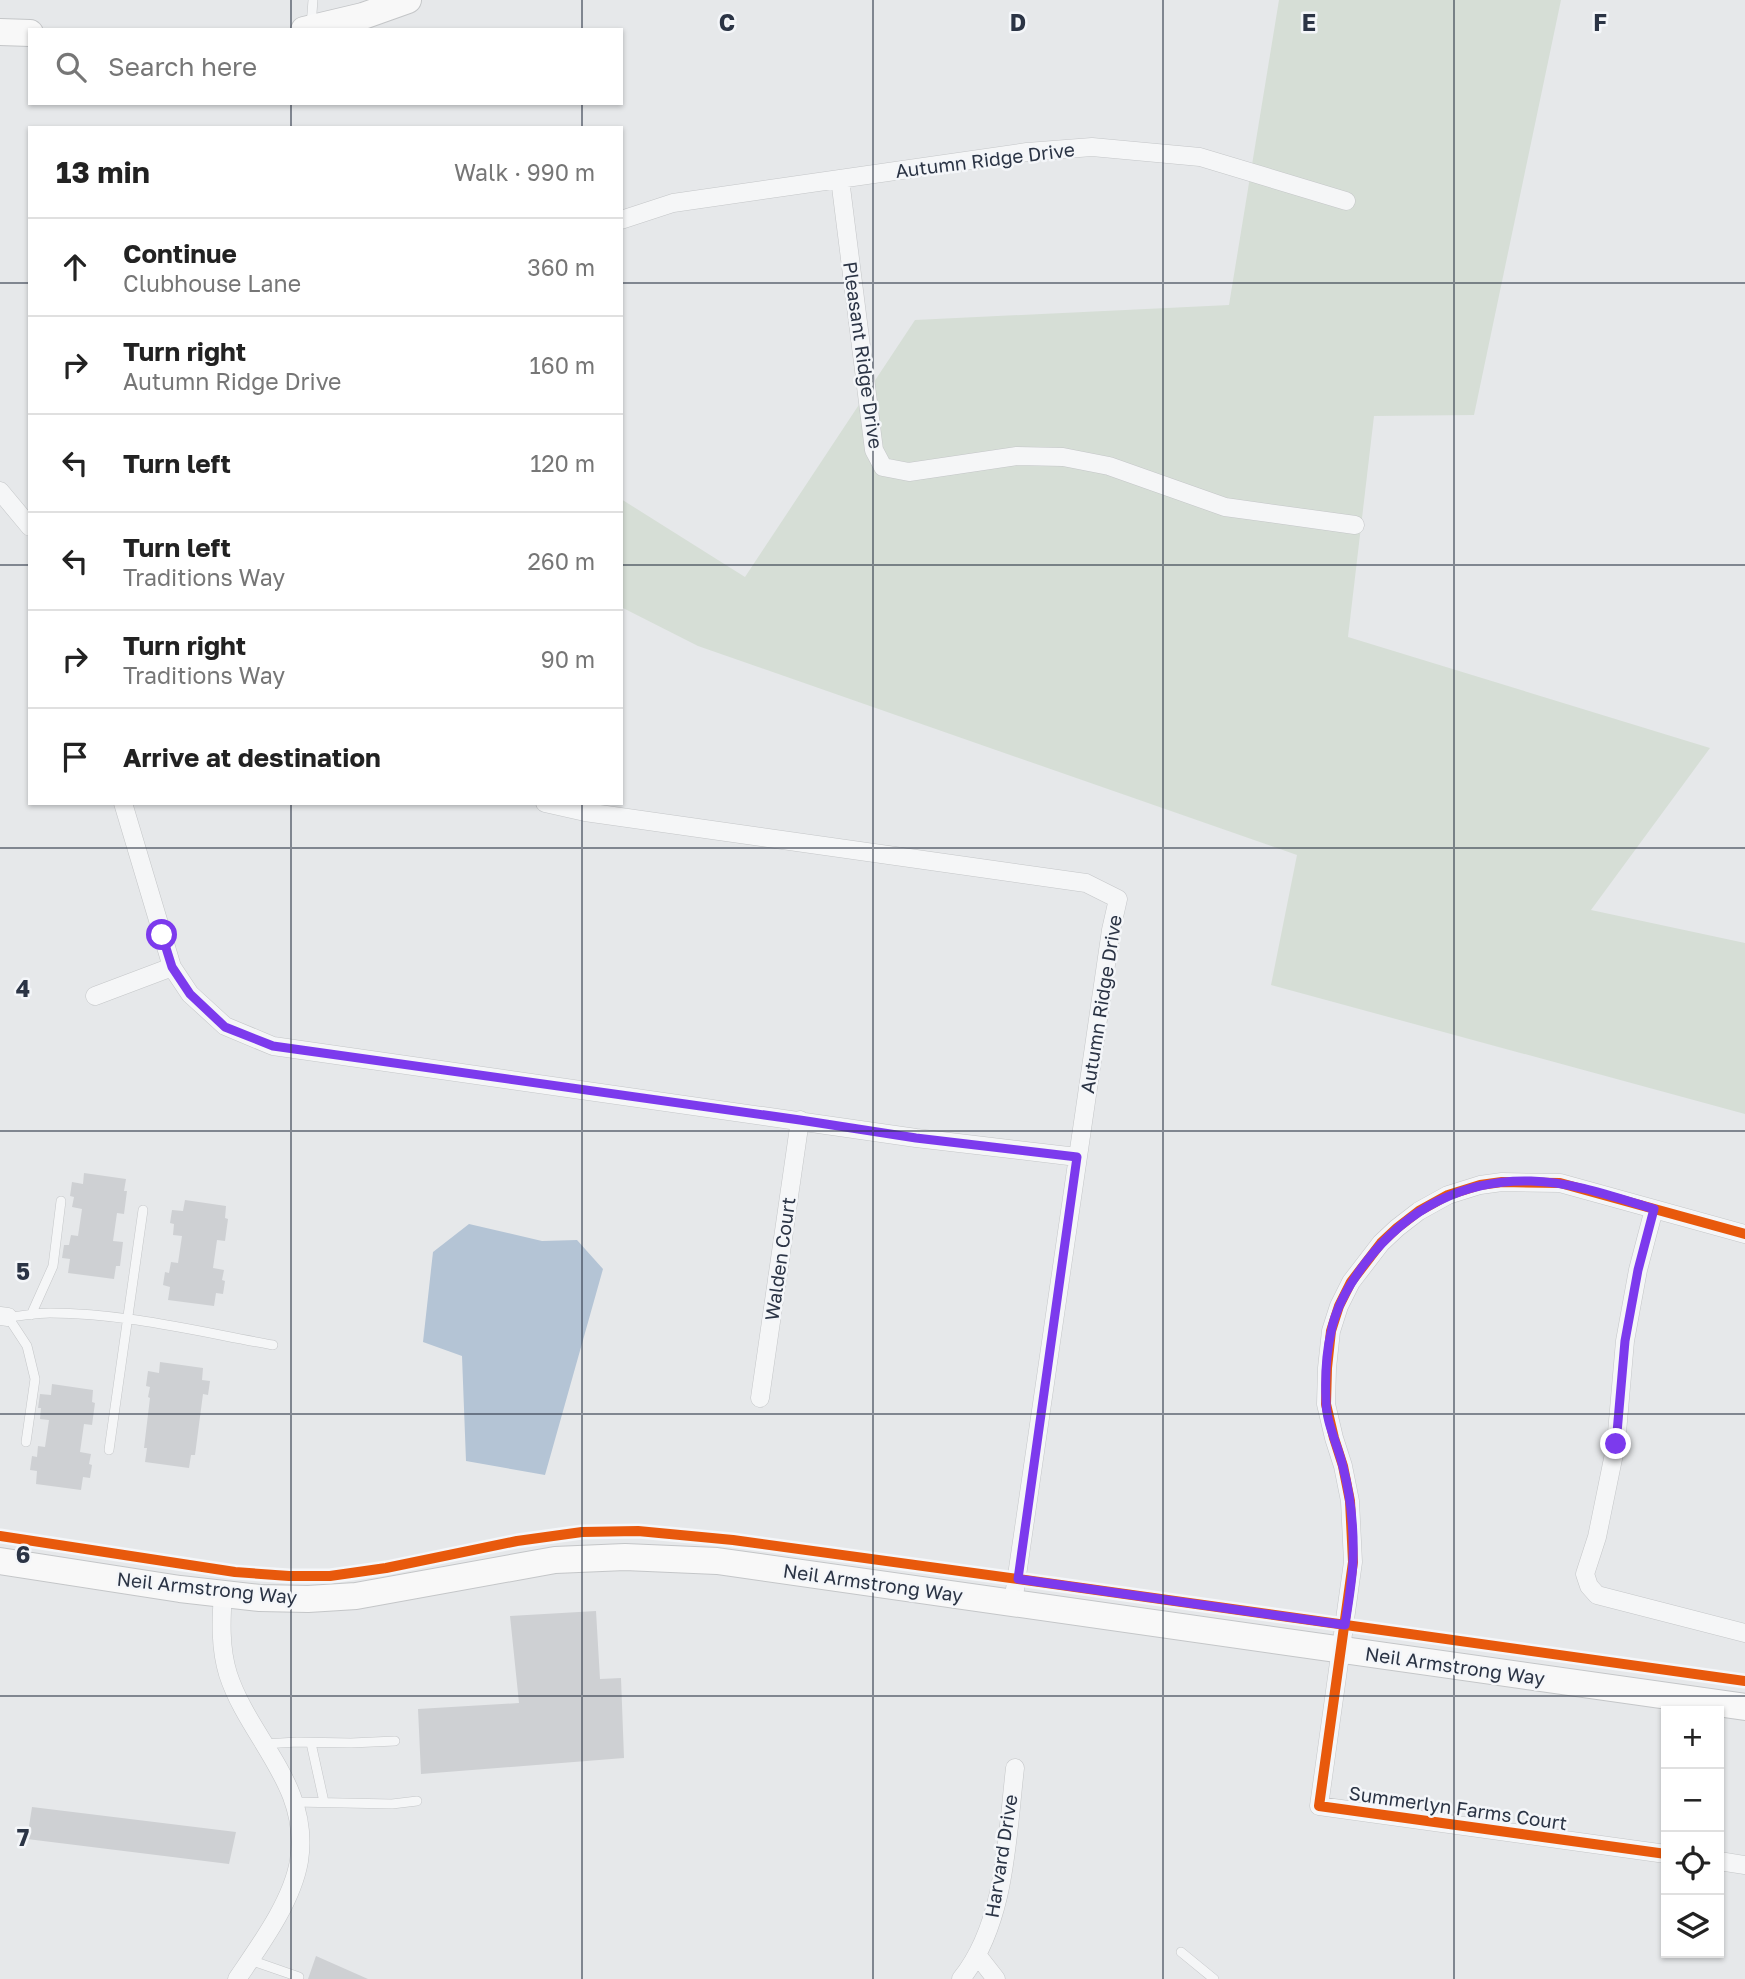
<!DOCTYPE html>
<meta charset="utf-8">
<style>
body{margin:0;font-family:"Golos Text",sans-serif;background:#f6f6f6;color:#222}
.controls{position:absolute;right:21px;bottom:21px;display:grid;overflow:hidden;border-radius:0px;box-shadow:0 2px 5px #0004}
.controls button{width:63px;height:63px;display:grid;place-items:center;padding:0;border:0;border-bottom:2px solid #e0e0e0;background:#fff;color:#222;font:35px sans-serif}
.stop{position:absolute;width:21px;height:21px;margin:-16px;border:5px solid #7c3aed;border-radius:50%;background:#fff}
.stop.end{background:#7c3aed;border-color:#fff;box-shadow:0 2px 7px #0008}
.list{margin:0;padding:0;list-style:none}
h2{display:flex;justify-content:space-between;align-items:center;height:91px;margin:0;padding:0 28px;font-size:30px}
h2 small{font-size:23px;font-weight:400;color:#767676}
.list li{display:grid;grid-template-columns:46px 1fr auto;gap:21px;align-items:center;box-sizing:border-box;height:98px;padding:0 28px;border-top:2px solid #e0e0e0}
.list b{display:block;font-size:26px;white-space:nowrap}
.list p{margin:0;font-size:23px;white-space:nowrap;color:#767676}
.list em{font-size:23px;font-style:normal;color:#767676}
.icon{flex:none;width:38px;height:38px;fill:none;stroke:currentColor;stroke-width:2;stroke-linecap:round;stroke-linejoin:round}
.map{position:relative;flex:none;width:1745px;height:1979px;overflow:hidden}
.search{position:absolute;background:#fff;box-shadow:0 2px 5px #0004;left:28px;top:28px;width:595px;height:77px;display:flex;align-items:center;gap:18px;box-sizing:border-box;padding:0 24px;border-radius:0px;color:#767676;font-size:26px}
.panel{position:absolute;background:#fff;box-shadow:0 2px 5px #0004;left:28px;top:126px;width:595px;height:679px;border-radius:0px}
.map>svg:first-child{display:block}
</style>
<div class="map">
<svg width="1745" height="1979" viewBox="0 0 1745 1979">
<rect width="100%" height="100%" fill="#e6e8ea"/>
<path fill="#d6ded6" d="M1279,0H1561L1474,415L1374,416L1348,637L1710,748L1591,910L1745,943V1114L1271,985L1297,855L698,646L621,607V499L745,577L915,320L1229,305Z"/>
<path fill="#b4c4d5" d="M469,1224L542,1241L577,1240L603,1269L545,1475L466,1461L462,1356L423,1342L433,1252Z"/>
<path fill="#ced0d3" d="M84,1173L126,1179L124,1191H127L124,1214L117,1213L113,1241L123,1242L120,1266H116L114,1279L68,1273L70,1259L62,1258L64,1245H69L71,1235L78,1236L82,1209L72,1207L74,1197L70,1196L72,1182L83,1184Z
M185,1200L226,1206L225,1218L228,1219L225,1241L217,1240L213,1268L224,1270L222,1280L225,1281L223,1294L216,1293L214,1306L168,1300L170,1287L163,1285L165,1272L169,1273L171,1262L178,1263L182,1236L173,1235L174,1224L170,1223L172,1210L183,1211Z
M160,1362L203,1368L202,1380L210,1381L208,1395L203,1394L195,1455H191L189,1468L145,1462L147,1448H144L150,1398L148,1397L150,1387L146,1386L148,1371L159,1373Z
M52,1384L93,1390L92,1402L95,1403L92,1425L84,1424L80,1452L91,1454L89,1464L92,1465L90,1478L83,1477L81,1490L36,1484L37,1471L30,1470L32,1456L37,1457L38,1446L45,1447L49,1420L40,1419L41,1408H38L40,1394L51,1395Z
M596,1611L600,1679L621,1678L624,1758L421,1774L418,1709L519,1703L510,1616Z
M32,1807L236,1832L229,1864L27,1839Z
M316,1956L368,1979H308Z"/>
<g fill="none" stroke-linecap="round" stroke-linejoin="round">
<g stroke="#c4c6c8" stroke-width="10">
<path id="lane" d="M311,26L313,0
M31,1315L53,1266L61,1201
M26,1442L35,1379L27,1346L8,1317C22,1316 36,1313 50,1313C125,1313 200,1332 273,1345
M109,1450L143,1210
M311,1743L324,1802
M264,1744L297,1742L351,1743L395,1741
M295,1802L392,1804L417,1801
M1181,1952L1214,1979
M250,1960L299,1977"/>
</g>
<g stroke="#c4c6c8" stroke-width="19">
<path id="street" d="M840,179L874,450L883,467L909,472L1017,456L1063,457L1109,466L1225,507L1355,525
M621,220L673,203L1027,152L1092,147L1200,157L1346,201
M0,491L30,527
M123,803L172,967L190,994L225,1026L273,1046L916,1138L1077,1157
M545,803L585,812L1086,883L1118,899L1111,930L1013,1603
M95,996L172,967
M1654,1209L1638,1270L1625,1341L1616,1444L1597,1537L1585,1574L1589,1586L1597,1595L1745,1633
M0,1316L8,1317
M760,1398L800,1120
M223,1594C221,1620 220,1648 228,1674C249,1739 311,1785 299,1861C292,1902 260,1945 237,1979
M1666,1854L1319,1806L1353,1562L1350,1501L1343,1466L1334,1438L1326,1404L1327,1368L1331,1331L1339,1306L1351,1282L1381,1243L1397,1228L1419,1211L1448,1195L1480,1185L1502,1182L1560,1183L1745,1234
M1719,1861L1745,1865
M978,1956L996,1979
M961,1979C1006,1923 1007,1836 1015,1768"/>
</g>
<g stroke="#c4c6c8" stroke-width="28">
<path id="secondary" d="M304,30L363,16L408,0
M0,32L30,33
M0,1561L180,1589L260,1598L308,1599L356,1596L555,1560L625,1557L717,1561L1745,1707"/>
</g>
<use href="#lane" stroke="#f5f6f7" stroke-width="9"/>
<use href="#street" stroke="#f5f6f7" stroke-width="18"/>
<use href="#secondary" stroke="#f8f8f8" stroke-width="26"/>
<g stroke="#f4f6f9" stroke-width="15">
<path id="cycleway" d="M0,1536L235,1572L289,1576H330L386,1568L517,1541L582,1532L638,1531L733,1540L1018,1579L1745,1681
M1666,1854L1319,1806L1353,1562L1350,1501L1343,1466L1334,1438L1326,1404L1327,1368L1331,1331L1339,1306L1351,1282L1381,1243L1397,1228L1419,1211L1448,1195L1480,1185L1502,1182L1560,1183L1745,1234"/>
</g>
<use href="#cycleway" stroke="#e8590c" stroke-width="10"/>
</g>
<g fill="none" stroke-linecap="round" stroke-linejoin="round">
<path stroke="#7c3aed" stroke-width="9" d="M162,935L172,967L190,994L225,1027L273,1046L800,1120L916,1138L1077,1157L1018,1579L1345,1625C1348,1604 1352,1583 1353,1562C1354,1531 1351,1497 1343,1467C1338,1445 1326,1423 1326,1401C1325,1378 1326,1354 1331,1332C1336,1306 1350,1283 1366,1262C1407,1209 1463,1179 1531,1181C1573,1182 1614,1197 1654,1209L1638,1270L1625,1341L1616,1444"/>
</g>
<path fill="none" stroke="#2b3445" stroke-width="2" stroke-opacity="0.55" d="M291,0V30M582,0V30M873,0V1979M1163,0V1979M1454,0V1979M291,103V128M582,103V128M0,283H30M621,283H1745M0,565H30M621,565H1745M291,803V1979M582,803V1979M0,848H1745M0,1131H1745M0,1414H1745M0,1696H1745"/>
<g text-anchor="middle" stroke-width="5" stroke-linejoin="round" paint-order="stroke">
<g font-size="19" fill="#2b3445" stroke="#f4f6f9">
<text transform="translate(985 160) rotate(-7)" y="7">Autumn Ridge Drive</text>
<text transform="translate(863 355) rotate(82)" y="7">Pleasant Ridge Drive</text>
<text transform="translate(1101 1004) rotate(-81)" y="7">Autumn Ridge Drive</text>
<text transform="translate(780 1259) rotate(-82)" y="7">Walden Court</text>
<text transform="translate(873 1583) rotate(8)" y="7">Neil Armstrong Way</text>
<text transform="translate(207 1588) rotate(6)" y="7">Neil Armstrong Way</text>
<text transform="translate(1455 1666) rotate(8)" y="7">Neil Armstrong Way</text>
<text transform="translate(1458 1808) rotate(8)" y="7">Summerlyn Farms Court</text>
<text transform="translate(1001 1856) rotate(-81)" y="7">Harvard Drive</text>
</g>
</g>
<g font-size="23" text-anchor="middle" font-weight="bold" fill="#2b3445" stroke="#f4f6f9" stroke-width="5" stroke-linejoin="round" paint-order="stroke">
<text x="727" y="31">C</text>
<text x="1018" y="31">D</text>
<text x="1309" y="31">E</text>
<text x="1600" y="31">F</text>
<text x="23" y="997">4</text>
<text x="23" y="1280">5</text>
<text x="23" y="1563">6</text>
<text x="23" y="1846">7</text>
</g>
</svg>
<div class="controls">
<button>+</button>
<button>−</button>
<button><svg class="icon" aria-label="locate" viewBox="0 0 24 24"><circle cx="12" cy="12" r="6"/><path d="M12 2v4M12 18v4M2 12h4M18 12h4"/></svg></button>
<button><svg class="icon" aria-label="layers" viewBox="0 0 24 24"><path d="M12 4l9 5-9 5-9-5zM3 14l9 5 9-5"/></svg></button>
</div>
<div class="stop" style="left:162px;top:935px"></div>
<div class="stop end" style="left:1616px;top:1444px"></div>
<div class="search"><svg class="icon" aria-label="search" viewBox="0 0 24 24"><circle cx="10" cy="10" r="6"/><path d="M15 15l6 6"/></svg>Search here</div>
<section class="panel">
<h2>13 min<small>Walk · 990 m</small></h2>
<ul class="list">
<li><svg class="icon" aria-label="ahead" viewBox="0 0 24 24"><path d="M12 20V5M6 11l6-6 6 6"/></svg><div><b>Continue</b><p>Clubhouse Lane</p></div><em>360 m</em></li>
<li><svg class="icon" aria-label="right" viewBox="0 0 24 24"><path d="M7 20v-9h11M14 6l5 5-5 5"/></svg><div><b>Turn right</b><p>Autumn Ridge Drive</p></div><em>160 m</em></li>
<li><svg class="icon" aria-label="left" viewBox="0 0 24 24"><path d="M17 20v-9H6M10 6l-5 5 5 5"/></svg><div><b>Turn left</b></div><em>120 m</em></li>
<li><svg class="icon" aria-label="left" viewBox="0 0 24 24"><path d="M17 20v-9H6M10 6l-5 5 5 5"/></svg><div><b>Turn left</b><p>Traditions Way</p></div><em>260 m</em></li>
<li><svg class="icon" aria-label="right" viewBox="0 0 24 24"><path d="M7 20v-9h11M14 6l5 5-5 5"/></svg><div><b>Turn right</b><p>Traditions Way</p></div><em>90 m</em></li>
<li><svg class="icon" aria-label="arrive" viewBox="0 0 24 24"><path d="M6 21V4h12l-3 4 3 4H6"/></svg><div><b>Arrive at destination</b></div></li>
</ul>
</section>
</div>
